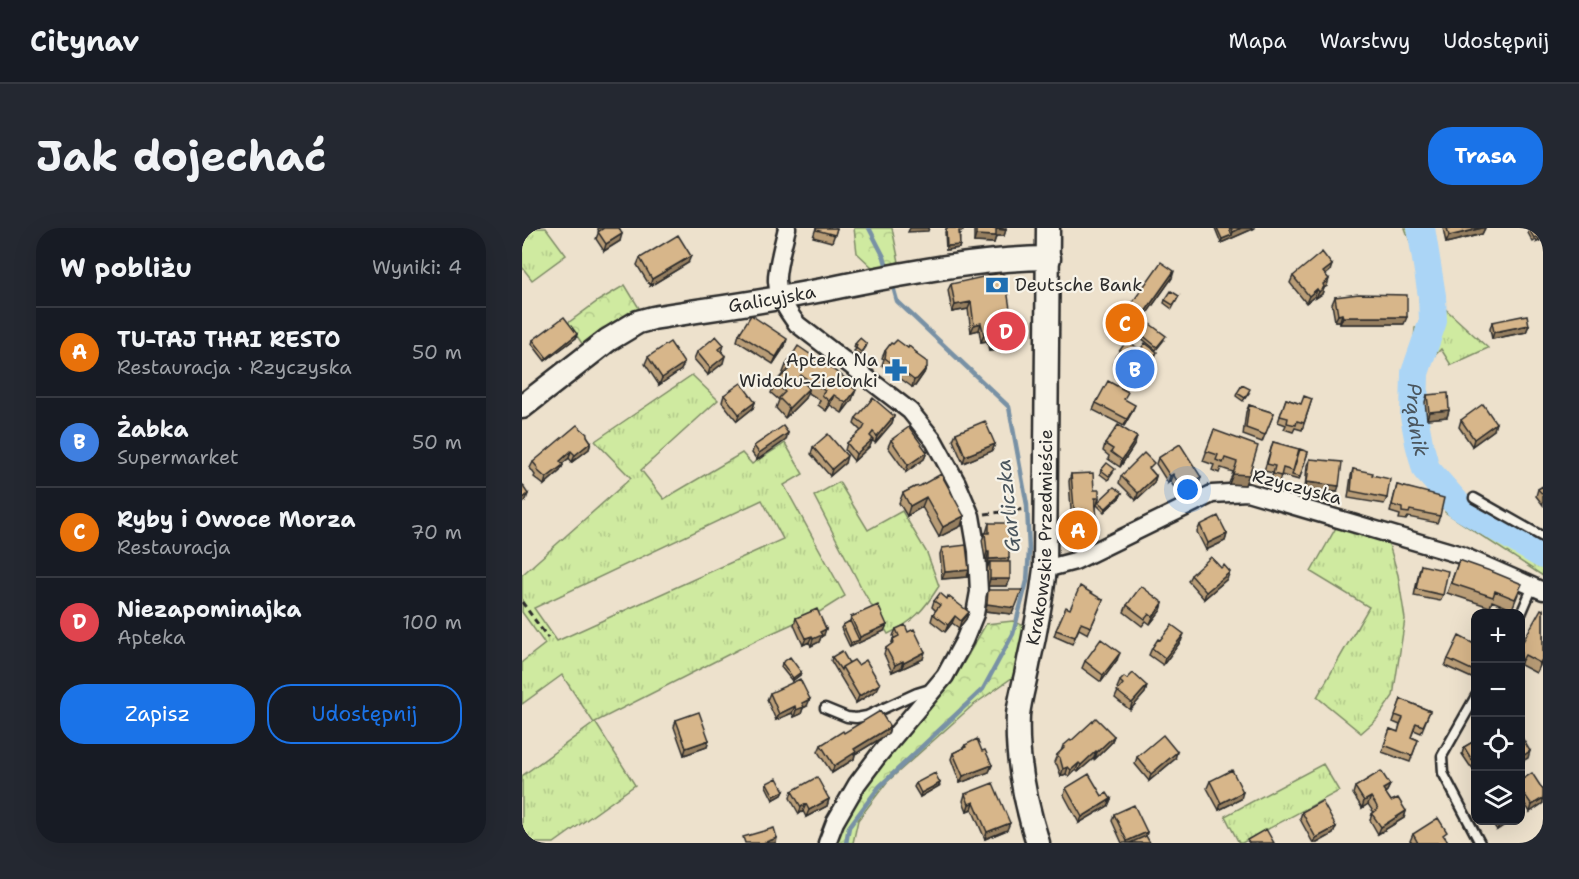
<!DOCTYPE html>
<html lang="pl">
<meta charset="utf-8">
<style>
body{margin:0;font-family:"Shantell Sans",sans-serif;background:#242831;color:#f1f3f6}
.controls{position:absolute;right:18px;bottom:18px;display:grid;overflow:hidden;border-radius:12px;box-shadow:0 6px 24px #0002}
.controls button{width:54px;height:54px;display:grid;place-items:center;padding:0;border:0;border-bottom:2px solid #363941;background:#171b24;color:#f1f3f6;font:30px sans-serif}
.you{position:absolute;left:666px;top:262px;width:21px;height:21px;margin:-15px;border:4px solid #fff;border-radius:50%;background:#1a73e8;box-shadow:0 0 0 9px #1a73e833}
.badge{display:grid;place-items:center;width:39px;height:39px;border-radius:50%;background:#1a73e8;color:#fff;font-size:20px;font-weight:700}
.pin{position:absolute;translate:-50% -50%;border:3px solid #fff;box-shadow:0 2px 6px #0006}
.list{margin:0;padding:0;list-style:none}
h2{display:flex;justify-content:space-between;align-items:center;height:78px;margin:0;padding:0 24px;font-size:26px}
h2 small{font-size:20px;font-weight:400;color:#9ea1a6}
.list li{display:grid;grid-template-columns:39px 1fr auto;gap:18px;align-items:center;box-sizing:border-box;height:90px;padding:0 24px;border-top:2px solid #363941}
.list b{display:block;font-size:22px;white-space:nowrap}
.list p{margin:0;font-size:20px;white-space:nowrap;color:#9ea1a6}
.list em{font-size:20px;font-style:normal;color:#9ea1a6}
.actions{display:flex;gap:12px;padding:18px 24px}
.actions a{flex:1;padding:14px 0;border:2px solid #1a73e8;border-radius:24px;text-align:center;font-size:21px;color:#1a73e8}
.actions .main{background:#1a73e8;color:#fff}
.icon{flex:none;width:33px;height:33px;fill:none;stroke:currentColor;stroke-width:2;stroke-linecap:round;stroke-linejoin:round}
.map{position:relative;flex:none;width:1021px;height:615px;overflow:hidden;border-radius:24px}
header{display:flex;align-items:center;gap:36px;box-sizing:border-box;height:84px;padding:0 30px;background:#171b24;border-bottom:2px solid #363941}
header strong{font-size:28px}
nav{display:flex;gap:33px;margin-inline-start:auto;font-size:21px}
.intro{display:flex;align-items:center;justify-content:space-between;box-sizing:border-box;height:144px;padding:0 36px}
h1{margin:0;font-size:42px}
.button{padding:15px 27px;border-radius:24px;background:#1a73e8;color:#fff;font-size:21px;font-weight:700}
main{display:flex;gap:36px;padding:0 36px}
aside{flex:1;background:#171b24;border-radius:24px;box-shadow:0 6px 24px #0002}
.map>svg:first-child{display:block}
</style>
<header>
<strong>Citynav</strong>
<nav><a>Mapa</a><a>Warstwy</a><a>Udostępnij</a></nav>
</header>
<div class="intro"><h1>Jak dojechać</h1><a class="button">Trasa</a></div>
<main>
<aside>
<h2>W pobliżu<small>Wyniki: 4</small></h2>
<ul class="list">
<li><span class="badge" style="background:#e8710a">A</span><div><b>TU-TAJ THAI RESTO</b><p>Restauracja · Rzyczyska</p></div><em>50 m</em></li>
<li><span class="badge" style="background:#3f7fe0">B</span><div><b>Żabka</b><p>Supermarket</p></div><em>50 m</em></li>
<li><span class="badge" style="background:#e8710a">C</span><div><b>Ryby i Owoce Morza</b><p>Restauracja</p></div><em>70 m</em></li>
<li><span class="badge" style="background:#e0444e">D</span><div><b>Niezapominajka</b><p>Apteka</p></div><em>100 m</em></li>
</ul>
<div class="actions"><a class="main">Zapisz</a><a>Udostępnij</a></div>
</aside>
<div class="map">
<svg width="1021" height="615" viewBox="0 0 1021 615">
<defs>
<pattern id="grass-tufts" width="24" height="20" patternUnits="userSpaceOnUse" patternTransform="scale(1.5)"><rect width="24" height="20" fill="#cfeaa0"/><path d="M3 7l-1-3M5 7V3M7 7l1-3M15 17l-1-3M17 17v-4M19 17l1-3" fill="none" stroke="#b2c98a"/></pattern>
<pattern id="forest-crowns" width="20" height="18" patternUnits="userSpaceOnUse" patternTransform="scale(1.5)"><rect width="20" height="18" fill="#cfeaa0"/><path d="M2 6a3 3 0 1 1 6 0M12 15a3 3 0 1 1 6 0" fill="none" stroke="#b2c98a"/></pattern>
</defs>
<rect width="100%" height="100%" fill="#ede1cc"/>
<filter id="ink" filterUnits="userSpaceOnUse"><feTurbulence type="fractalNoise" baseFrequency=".0167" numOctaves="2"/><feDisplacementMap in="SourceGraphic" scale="12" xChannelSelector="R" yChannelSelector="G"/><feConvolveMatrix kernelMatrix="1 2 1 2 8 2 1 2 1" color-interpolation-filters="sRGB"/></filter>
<g filter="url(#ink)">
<path fill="url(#grass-tufts)" stroke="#7d8a66" stroke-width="1.5" fill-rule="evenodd" d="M0,0H24L44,27L10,52L0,39Z
M883,0H907L918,76L966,120L929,137L919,121L900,141L896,167L900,206L908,231L935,265L976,293L1021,318V348L923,284L924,275L901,242L886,200L883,159L891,123L893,100L900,99L893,27Z
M170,147L196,172L119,242L142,271L220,225L230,236L263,215L281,246L262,257L323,368L299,383L237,411L73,494L113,557L32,615H0V548L72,495L40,447L0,476V434L23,416L0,384V347L109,250L73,213ZM240,272L261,311L35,413L12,380Z
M317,254L346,302L380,283L405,325L417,358C402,382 391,394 366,406L339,359L292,268Z
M815,298L866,313L876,347L883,391L871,468L854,492L839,505L795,469L847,379L789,344Z
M801,536L817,563L720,615H717L703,588Z"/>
<path fill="url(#forest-crowns)" stroke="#7d8a66" stroke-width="1.5" d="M332,0H370L377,34L351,40L335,25Z
M103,57L117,80L90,95L61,117L46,95L76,73Z
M491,393L504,399L491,449L450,478L365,554L336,592L331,615H312L323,588L341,559L431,453L464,396Z"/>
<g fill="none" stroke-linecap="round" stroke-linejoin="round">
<path stroke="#7891a5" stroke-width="4.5" d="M347,0L362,29L366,44
M324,615L327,599L357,559L461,461L491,406L505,353L507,323L505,277L487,179L375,73L370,55"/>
<path stroke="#abd5f6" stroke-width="28" id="s1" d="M899,0L910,68L911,93L893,145L892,188L897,215L904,241L936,277L1021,327"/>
<g stroke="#2b2b2b" stroke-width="13">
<path id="lane" d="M952,270L1021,309
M999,386L1011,358
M954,468L920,528L921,545L958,615
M303,480L325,489L334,490L345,488L395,465L408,461"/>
</g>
<g stroke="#2b2b2b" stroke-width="21">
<path id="street" d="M265,0C262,13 254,41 255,53C256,69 265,83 275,96L388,183L412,213L435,255L449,288L455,323L457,364L453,386L442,413L423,448L356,528L335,556L313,594L305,615
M523,341L553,333L690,266L725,264L939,327L1021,363"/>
</g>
<g stroke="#2b2b2b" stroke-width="27">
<g id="secondary">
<path id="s2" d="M0,179L86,112L116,94L131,90C186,81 240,74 295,63C371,48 448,31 527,30"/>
<path id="s3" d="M516,615C503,574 494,530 496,487C498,469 504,450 507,432C514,402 519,372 523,341L526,0"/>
</g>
</g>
<path stroke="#2b2b2b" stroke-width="3" stroke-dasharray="6 4.5" stroke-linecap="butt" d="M463,286L504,281
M0,374L26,410"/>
<use href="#lane" stroke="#f7f3e8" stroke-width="8"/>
<use href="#street" stroke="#f7f3e8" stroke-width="16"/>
<use href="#secondary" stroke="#f7f3e8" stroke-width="22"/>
</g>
<path fill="#b99d77" stroke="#2b2b2b" stroke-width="1.5" d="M76,0H97L98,13L82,23L74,11L77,3L76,2Z
M294,0H315L310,14L291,9Z
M452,0H484L482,8H474L472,15L452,14Z
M693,0H733L699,15Z
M921,0H963L960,6L924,15Z
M1021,0V11L1015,14L1014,12L1011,14L1006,5L1007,1Z
M424,1L440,6H438L437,20L424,22L423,4Z
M118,30L166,35L128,58L115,37Z
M808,43L803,47L805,58L802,60L800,66L794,70L793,68L784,75L768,55L771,48Z
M650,50L611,105L598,96L600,89Z
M429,56L493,114L491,121L467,123L465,113L459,114L457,102L449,104L446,81L430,84L426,62Z
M657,68L650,81L642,75L643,72Z
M813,69L882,96H818V93H813L810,76Z
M970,94L1007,97L1004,104L970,111L968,101Z
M217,106L263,118L251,136L215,113Z
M619,106L642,112L634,122L618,109Z
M54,110L23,133L10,116L11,112Z
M333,116H345L344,119L338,128L332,123L334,121L332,119Z
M371,116L386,120L395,125V127L402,145L393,158L390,159L360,137L362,131L360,130L363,123Z
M202,117L200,124L201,135L186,147L172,131L175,124Z
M594,128L632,131L618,152L591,135Z
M126,129L162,135L159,142L137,157L123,136Z
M264,137L322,154L330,172L320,185L308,177L304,183L296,177L298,172L285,164L283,170L263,190L254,180L257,172L249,165L253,155L260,147Z
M715,165H727L721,173L714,168Z
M202,167L233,174L231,180L215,193L200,174Z
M905,167L927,182L925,189L905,191L903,174Z
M603,171L610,184L602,198L571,182L574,175Z
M764,171L779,176L790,171L780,202L773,200L771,204L762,201L764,197L756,194Z
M727,177L752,185L740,214L721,207L724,184Z
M372,188L370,195L353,215L350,212L348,218L332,233L323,222L325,215L339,203L332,196L334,190Z
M939,192L972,202L950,218L937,199Z
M692,202L728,239L723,257L707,256L711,244L699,240L697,245L690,242L692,237L681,233Z
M434,205L473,216L470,223L441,235L431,212Z
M65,208L69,214L67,221L50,234L47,230L40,236L41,237L38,243L22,257L12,249L13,247L8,240L11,234Z
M264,212L235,232L230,225L232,218Z
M369,212L405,224L402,231L384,244L366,219Z
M751,214L786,224L777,252L759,247L757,255L748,253L751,245L742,243Z
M583,216H613L598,239L586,231L587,228L581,223Z
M291,219L323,235L308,248L289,226Z
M636,230L677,256L658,268L648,253L646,255L634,236Z
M788,231L815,264L783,261L785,237Z
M831,241L850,247L865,270L862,276L826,270L829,248Z
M579,242L591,245L586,252L578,246Z
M629,242L634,248L632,255L614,272L597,255L599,248Z
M549,246L572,262L575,277H574V307L551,309L547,253Z
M875,257L911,267L918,288L915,295L886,289L884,292L877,291L878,287L868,284Z
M1021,258V277L1014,268L1016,261Z
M393,259L439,298L417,309L400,279L385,288L377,275L381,265Z
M600,265L598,269L582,284L575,277L576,274Z
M467,295L486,334L488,351L485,358H466L465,341L466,338H465V331H463L460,312L463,305H464Z
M678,297L705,306L703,313L684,322L675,304Z
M420,320L445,349L420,351L418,326Z
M937,332L996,366L990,381L970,373L968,379L925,365Z
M899,337L921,367L918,373L892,368L897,344Z
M669,347L705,351L682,371L666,353Z
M466,362L490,386L463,383L464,369Z
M425,371L447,384L444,391L437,400L430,395L423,404L409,393L411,386L414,383L410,379L412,373Z
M581,372L566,406L557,401L550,416L532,408L534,402L548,381Z
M641,375L639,382L628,396L624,393L620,398L602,384L605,377Z
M1021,382V432L1014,445L999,437V438V417Z
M329,389L362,403L328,419L319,400L321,397L328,393Z
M274,390L302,407L299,409L297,414L289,418L287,414L281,417L272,397Z
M374,401L386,404L401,431L379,441V440L370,444L362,426L364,420L369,417L371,411L372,410L371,408Z
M638,412L659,413L641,437L627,427L630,420Z
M954,417V452L923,438L926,431Z
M310,429L336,437L355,462L334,475L309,433Z
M595,432L579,454L560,440L563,433Z
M260,435L279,444L278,447L270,453L259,439Z
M605,451L625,458L623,465L608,482L593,470L597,461L595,460L598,453Z
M248,465L285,478L281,480L279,486L272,489L270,485L254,492L245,472Z
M879,471L908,483L899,505L892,502L889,509L896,512L888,534L860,524L868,501L876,504L878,497L871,494Z
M154,492L187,512L185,519L162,527L152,499Z
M368,499L366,506L333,526L332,531L310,545L296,524L299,517L322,505Z
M592,508L589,515L573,531L572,530L556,544L554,542L547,549L544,546L539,548L535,537L532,534L535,527L539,523L541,518L549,513Z
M954,512V545L949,538H948L940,526L942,519Z
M443,517L460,523L470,537L467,544L438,555L429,531L431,525L441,520Z
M615,529L653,531L627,553L613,536Z
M999,552L1021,562V575L1008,584L1001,573L1000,574L999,573Z
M688,553L719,571L697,582L685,560Z
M245,555L262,563L260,567L251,572L244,558Z
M394,555L417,558L398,569L392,559Z
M868,557L865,563L863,565L869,573L884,583L882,590L856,606L848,592L850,586L852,584L850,582L846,576L840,580L831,566L833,559Z
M544,560L580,568L589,571L586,578L557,595L542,567Z
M270,563L307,571L305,578L284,589L281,583L277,586L268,570Z
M443,566L485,602L463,611L450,581L445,583L441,573Z
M780,584L814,599L811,606L795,615H791L778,591Z
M592,586L625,604L624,608L628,615H600L590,593Z
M968,592H990L975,602Z
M891,606L923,609L927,615H890L888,613Z"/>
<path fill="#967f61" stroke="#2b2b2b" stroke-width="1.5" d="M388,0H407L406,3L386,4Z
M719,0H733L699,15L700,11L710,7L711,4Z
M960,0H963L960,6L924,15L927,8Z
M474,1L484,2L482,8H472Z
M100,6L98,13L82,23L84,16Z
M454,7L474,8L472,15L452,14Z
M1021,8V11L1015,14L1017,11Z
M438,17L437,20L424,22L425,18Z
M169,28L166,35L128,58L130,51Z
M810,37L808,43L799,51L801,44Z
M652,43L650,50L611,105L613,98Z
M807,51L805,58L802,60L800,66L794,70L801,56Z
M795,61L793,68L784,75L787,68Z
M449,74L446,81L430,84L433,77Z
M820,86L818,93H813L816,87Z
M821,89H885L882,96H818Z
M459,95L457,102L449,104L452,97Z
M1007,97L1004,104L970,111L972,104Z
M55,106L54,110L23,133L25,130Z
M467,106L465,113L459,114L462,107Z
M265,111L263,118L251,136L254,129Z
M493,114L491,121L467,123L470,116Z
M635,124L632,131L618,152L621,145Z
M203,128L201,135L186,147L188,140Z
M162,135L159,142L137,157L140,150Z
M405,139L402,145L393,158L390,159L392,152Z
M287,160L283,170L263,190L267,180Z
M334,162L330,172L320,185L324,175Z
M312,167L308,177L304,183L307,173Z
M233,174L231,180L215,193L217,186Z
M613,177L610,184L602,198L605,191Z
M927,182L925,189L905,191L907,184Z
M372,188L370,195L353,215L355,208Z
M974,195L972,202L950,218L952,211Z
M266,205L264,212L235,232L237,225Z
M615,209L613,216L598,239L600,232Z
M351,211L348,218L332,233L334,226Z
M69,214L67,221L50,234L53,227Z
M473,216L470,223L441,235L443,228Z
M49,223L47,230L35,240L38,233Z
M405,224L402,231L384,244L386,237Z
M325,228L323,235L308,248L310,241Z
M41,237L38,243L22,257L24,250Z
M729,240L723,257L707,256L711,246Z
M651,246L648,253L646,255L648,248Z
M634,248L632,255L614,272L616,265Z
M679,249L677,256L658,268L660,261Z
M785,254L817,258L815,264L783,261Z
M600,265L598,269L582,284L584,280Z
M6,266L4,272L0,276V271Z
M404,269L400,279L385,288L388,278Z
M573,270H577L575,277H570Z
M442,288L439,298L417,309L421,299Z
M576,300L574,307L551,309L554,302Z
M705,306L703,313L684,322L686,315Z
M465,324H467L465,331H463Z
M487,330L485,337L468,334L466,338H465L467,331Z
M447,342L445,349L420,351L423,344Z
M708,344L705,351L682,371L684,364Z
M468,351H488L485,358H466Z
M500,362L490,386L463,383L465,376Z
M641,375L639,382L628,396L631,389Z
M447,384L444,391L437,400L439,393Z
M433,388L430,395L423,404L426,397Z
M365,397L362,403L328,419L329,415L337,412L338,409Z
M304,401L302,407L299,409L297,414L289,418L291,411L298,404Z
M662,406L659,413L641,437L643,430Z
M290,408L287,414L281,417L284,410Z
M403,424L401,431L379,441L382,435Z
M598,425L595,432L579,454L581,447Z
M1021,429V432L1014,445L1018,435Z
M381,433L379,440L370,444L373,437Z
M279,444L278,447L270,453L271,450Z
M358,456L355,462L334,475L337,468Z
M625,458L623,465L608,482L610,475Z
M288,471L285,478L281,480L279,486L272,489L274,482L280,475Z
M273,478L270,485L254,492L257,486Z
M368,499L366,506L333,526L332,531L310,545L312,538L332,521Z
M592,508L589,515L573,531L575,524Z
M187,512L185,519L162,527L164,520Z
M574,523L572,530L556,544L559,537Z
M1008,523L1006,530L999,534V529Z
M655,524L653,531L627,553L629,546Z
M557,535L554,542L547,549L549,542Z
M470,537L467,544L438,555L441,548Z
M546,539L544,546L539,548L541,541Z
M418,555L417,558L398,569L399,565Z
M868,557L865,563L858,568L861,561Z
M262,563L260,567L251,572L252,568Z
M721,564L719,571L697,582L699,575Z
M849,569L846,576L840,580L842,573Z
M1021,570V575L1008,584L1010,577Z
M307,571L305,578L284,589L287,582Z
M589,571L586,578L557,595L560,589Z
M452,574L450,581L445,583L447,576Z
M284,576L281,583L277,586L279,579Z
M884,583L882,590L856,606L859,599Z
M982,592H990L975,602L978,595Z
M488,595L485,602L463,611L465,604Z
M814,599L811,606L795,615H792L794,610Z
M625,604L623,611L614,615H605V613Z
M255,610L254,615H241Z"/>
<path fill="#d7b68a" stroke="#2b2b2b" stroke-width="1.5" d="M82,0H97L100,6L84,16L76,4Z
M294,0H315L313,7L294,2Z
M425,0H441V3H437L438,17L425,18L424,1Z
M454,0H484V2L474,1V8L454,7Z
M695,0H707L710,7L700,11Z
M709,0H719L711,4Z
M925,0H960L927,8Z
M1010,0H1021V8L1017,11L1015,9L1012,10L1007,1Z
M156,7L169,28L130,51L118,30Z
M800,24L810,37L801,44L807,51L801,56L802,59L797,64L795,61L787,68L771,48Z
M639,34L652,43L613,98L600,89Z
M479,45L483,48L493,114L470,116L467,106L462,107L459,95L452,97L449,74L433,77L429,56Z
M649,63L657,68L651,77L643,72Z
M837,66L885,67V89H821L820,86L816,87L813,69Z
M229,87L265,111L254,129L217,106Z
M1005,87L1007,97L972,104L970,94Z
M42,89L55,106L25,130L11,112Z
M628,96L644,108L635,119L619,106Z
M194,108L202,117L197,121L203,128L188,140L175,124Z
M338,110L345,116L339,124L334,120L335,117L333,116Z
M375,112L386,120L387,118L395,125L394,126L405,134V139L395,151L392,152L363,130L364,124L363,123L369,115L371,116Z
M605,112L618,122L623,115L635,124L621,145L594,128Z
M148,114L162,135L140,150L126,129Z
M276,118L323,150L321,153L334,162L324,175L312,167L307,173L300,167L303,163L279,147L277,150L287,160L267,180L257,170L263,164L253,155L268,140L264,137Z
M586,153L606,164L602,171L613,177L605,191L574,175Z
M219,155L233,174L217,186L202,167Z
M720,157L728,161L723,170L715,165Z
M926,165L927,182L907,184L905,167Z
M782,168L790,171L782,195L775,193L774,197L765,195L766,190L758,188L764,171L779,176Z
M351,170L372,188L355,208L351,204L348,208L351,211L334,226L325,215L341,201L343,197L334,190Z
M961,176L974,195L952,211L939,192Z
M727,177L752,185L743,207L724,200Z
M463,193L473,216L443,228L434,205Z
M55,197L65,206V208L69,214L53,227L49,223L38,233L41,237L24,250L15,242L16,240L11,234Z
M596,197L615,209L600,232L589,224L591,221L583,216Z
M261,198L266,205L237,225L232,218Z
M387,199L405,224L386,237L369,212Z
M692,202L736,218L727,247L711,246L715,234L703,230L701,235L694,232L696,227L684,223Z
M306,206L325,228L310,241L291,219Z
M751,214L777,221L771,243L761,240L759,248L751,246L753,238L745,236Z
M658,216L679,249L660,261L651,246L648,248L636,230Z
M778,221L786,224L778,249L770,247Z
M622,225L632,235L627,240L634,248L616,265L599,248Z
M788,231L820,234L817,258L785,254Z
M585,235L593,241L587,248L579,242Z
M831,241L851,245L850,247L868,251L865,270L829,263Z
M571,245L572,262H577V270H573L576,300L554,302L549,246Z
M419,246L442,288L421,299L404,269L388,278L381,265L393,259L398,258Z
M0,256L2,258V260L6,266L0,271Z
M875,257L911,266V267L922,270L918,288L888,282L887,285L880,284V280L870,277Z
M1021,258V267L1016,261Z
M592,259L600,265L584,280L576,274Z
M696,288L705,306L686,315L678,297Z
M467,295H487V330L467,331V324H465L463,305H467Z
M444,317L447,342L423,344L420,320Z
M689,329L699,340L702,337L708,344L684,364L669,347Z
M937,332L971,344L1000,356L993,371L973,363L971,369L929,355Z
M468,334H488V351H468Z
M899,337L926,343L921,367L894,361Z
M558,358L581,372L569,399L559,395L553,409L534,402L544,379L548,381Z
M619,358L641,375L631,389L627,386L623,391L605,377Z
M466,362H500L493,380L465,376Z
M418,365L425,371L426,368L447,384L439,393L433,388L426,397L411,386L418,377L412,373Z
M356,377L365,397L338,409L329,389Z
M295,381L304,401L298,404L300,407L291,411L290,408L284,410L274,390Z
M1019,381L1021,382V429L1018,435L1003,427L999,434V417Z
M328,393L337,412L329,415L321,397Z
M383,397L386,404L392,401L403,424L382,435L381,433L373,437L364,420L372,414L371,411L377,408L374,401Z
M650,397L662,406L643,430L630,420L636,411L638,412Z
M937,408L954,417V444L926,431Z
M579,411L598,425L581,447L563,433Z
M320,423L327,435L320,439L319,442L310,429Z
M268,429L279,444L271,450L260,435Z
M332,432L336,437L344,432L358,456L337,468L320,439Z
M611,445L625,458L610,475L595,463L601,456L598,453L602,449L605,451Z
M278,451L288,471L280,475L282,479L274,482L273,478L257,486L248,465Z
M879,471L908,483L901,498L894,495L889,509L896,512L890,528L862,517L868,501L876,504L878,497L881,490L873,487Z
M358,483L368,499L332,521L334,524L312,538L299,517L321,503L322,505Z
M177,484L187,512L164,520L154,492Z
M574,490L592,508L575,524L574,523L559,537L557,535L549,542L546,539L541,541L538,530L535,527L543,519L541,518L548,512L549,513Z
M641,507L655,524L629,546L615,529Z
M999,508L1008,523L999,529Z
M455,511L460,523L463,522L470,537L441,548L431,525L444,519L443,517Z
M954,512V534L951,531L950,532L942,519Z
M710,542L721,564L699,575L688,553Z
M859,543L868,557L861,561L869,573L876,570L884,583L859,599L850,586L856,581L853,575L849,569L842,573L833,559Z
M413,545L418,555L399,565L394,555Z
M1010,545L1021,562V570L1010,577L1003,567H1002L999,562V552Z
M567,546L580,568L585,565L589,571L560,589L544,560Z
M295,549L307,571L287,582L284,576L279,579L270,563Z
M255,550L262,563L252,568L245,555Z
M471,555L488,595L465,604L452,574L447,576L443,566Z
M800,573L814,599L794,610L780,584Z
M612,577L625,604L605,613L592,586Z
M916,590L925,604L921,607L927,615H896L891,606Z
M252,600L255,610L241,615H223L221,609Z
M744,601L752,615H727L725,612Z
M624,608L628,615H608Z"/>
</g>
<defs>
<g id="bank-bare" transform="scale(1.8)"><path d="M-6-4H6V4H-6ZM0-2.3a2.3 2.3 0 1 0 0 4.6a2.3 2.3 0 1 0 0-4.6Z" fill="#1f6fb2" stroke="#f7f3e8" stroke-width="2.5" paint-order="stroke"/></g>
<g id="pharmacy-bare" transform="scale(1.8)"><path d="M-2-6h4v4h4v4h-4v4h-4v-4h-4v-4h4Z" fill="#1f6fb2" stroke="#f7f3e8" stroke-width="2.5" paint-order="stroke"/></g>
</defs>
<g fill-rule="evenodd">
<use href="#bank-bare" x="475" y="57"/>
<use href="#pharmacy-bare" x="374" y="142"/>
</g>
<g text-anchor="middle" stroke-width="4.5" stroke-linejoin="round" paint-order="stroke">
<g font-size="18" fill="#2b2b2b" stroke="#f7f3e8" text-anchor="start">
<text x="493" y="63">Deutsche Bank</text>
<text x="356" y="138" text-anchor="end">Apteka Na<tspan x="356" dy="21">Widoku-Zielonki</tspan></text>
</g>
<g font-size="18" fill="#2b2b2b" stroke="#f7f3e8">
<text dy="6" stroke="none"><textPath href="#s2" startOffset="280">Galicyjska</textPath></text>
<text transform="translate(775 259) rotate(15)" y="6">Rzyczyska</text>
<text dy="6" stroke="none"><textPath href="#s3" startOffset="310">Krakowskie Przedmieście</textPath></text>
</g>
<g font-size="20" font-style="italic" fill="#4b565e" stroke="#f7f3e8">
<text dy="7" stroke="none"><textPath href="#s1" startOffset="196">Prądnik</textPath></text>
<text transform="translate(486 278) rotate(-96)" y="7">Garliczka</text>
</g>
</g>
</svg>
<div class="controls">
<button>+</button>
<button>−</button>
<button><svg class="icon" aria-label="locate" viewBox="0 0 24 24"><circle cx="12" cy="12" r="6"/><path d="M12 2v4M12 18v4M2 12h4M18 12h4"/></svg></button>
<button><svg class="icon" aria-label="layers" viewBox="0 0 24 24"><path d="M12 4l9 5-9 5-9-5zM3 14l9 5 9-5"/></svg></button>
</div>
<div class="you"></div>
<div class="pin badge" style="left:556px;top:302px;background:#e8710a">A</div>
<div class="pin badge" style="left:613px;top:141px;background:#3f7fe0">B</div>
<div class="pin badge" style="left:603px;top:95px;background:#e8710a">C</div>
<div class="pin badge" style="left:484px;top:103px;background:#e0444e">D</div>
</div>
</main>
